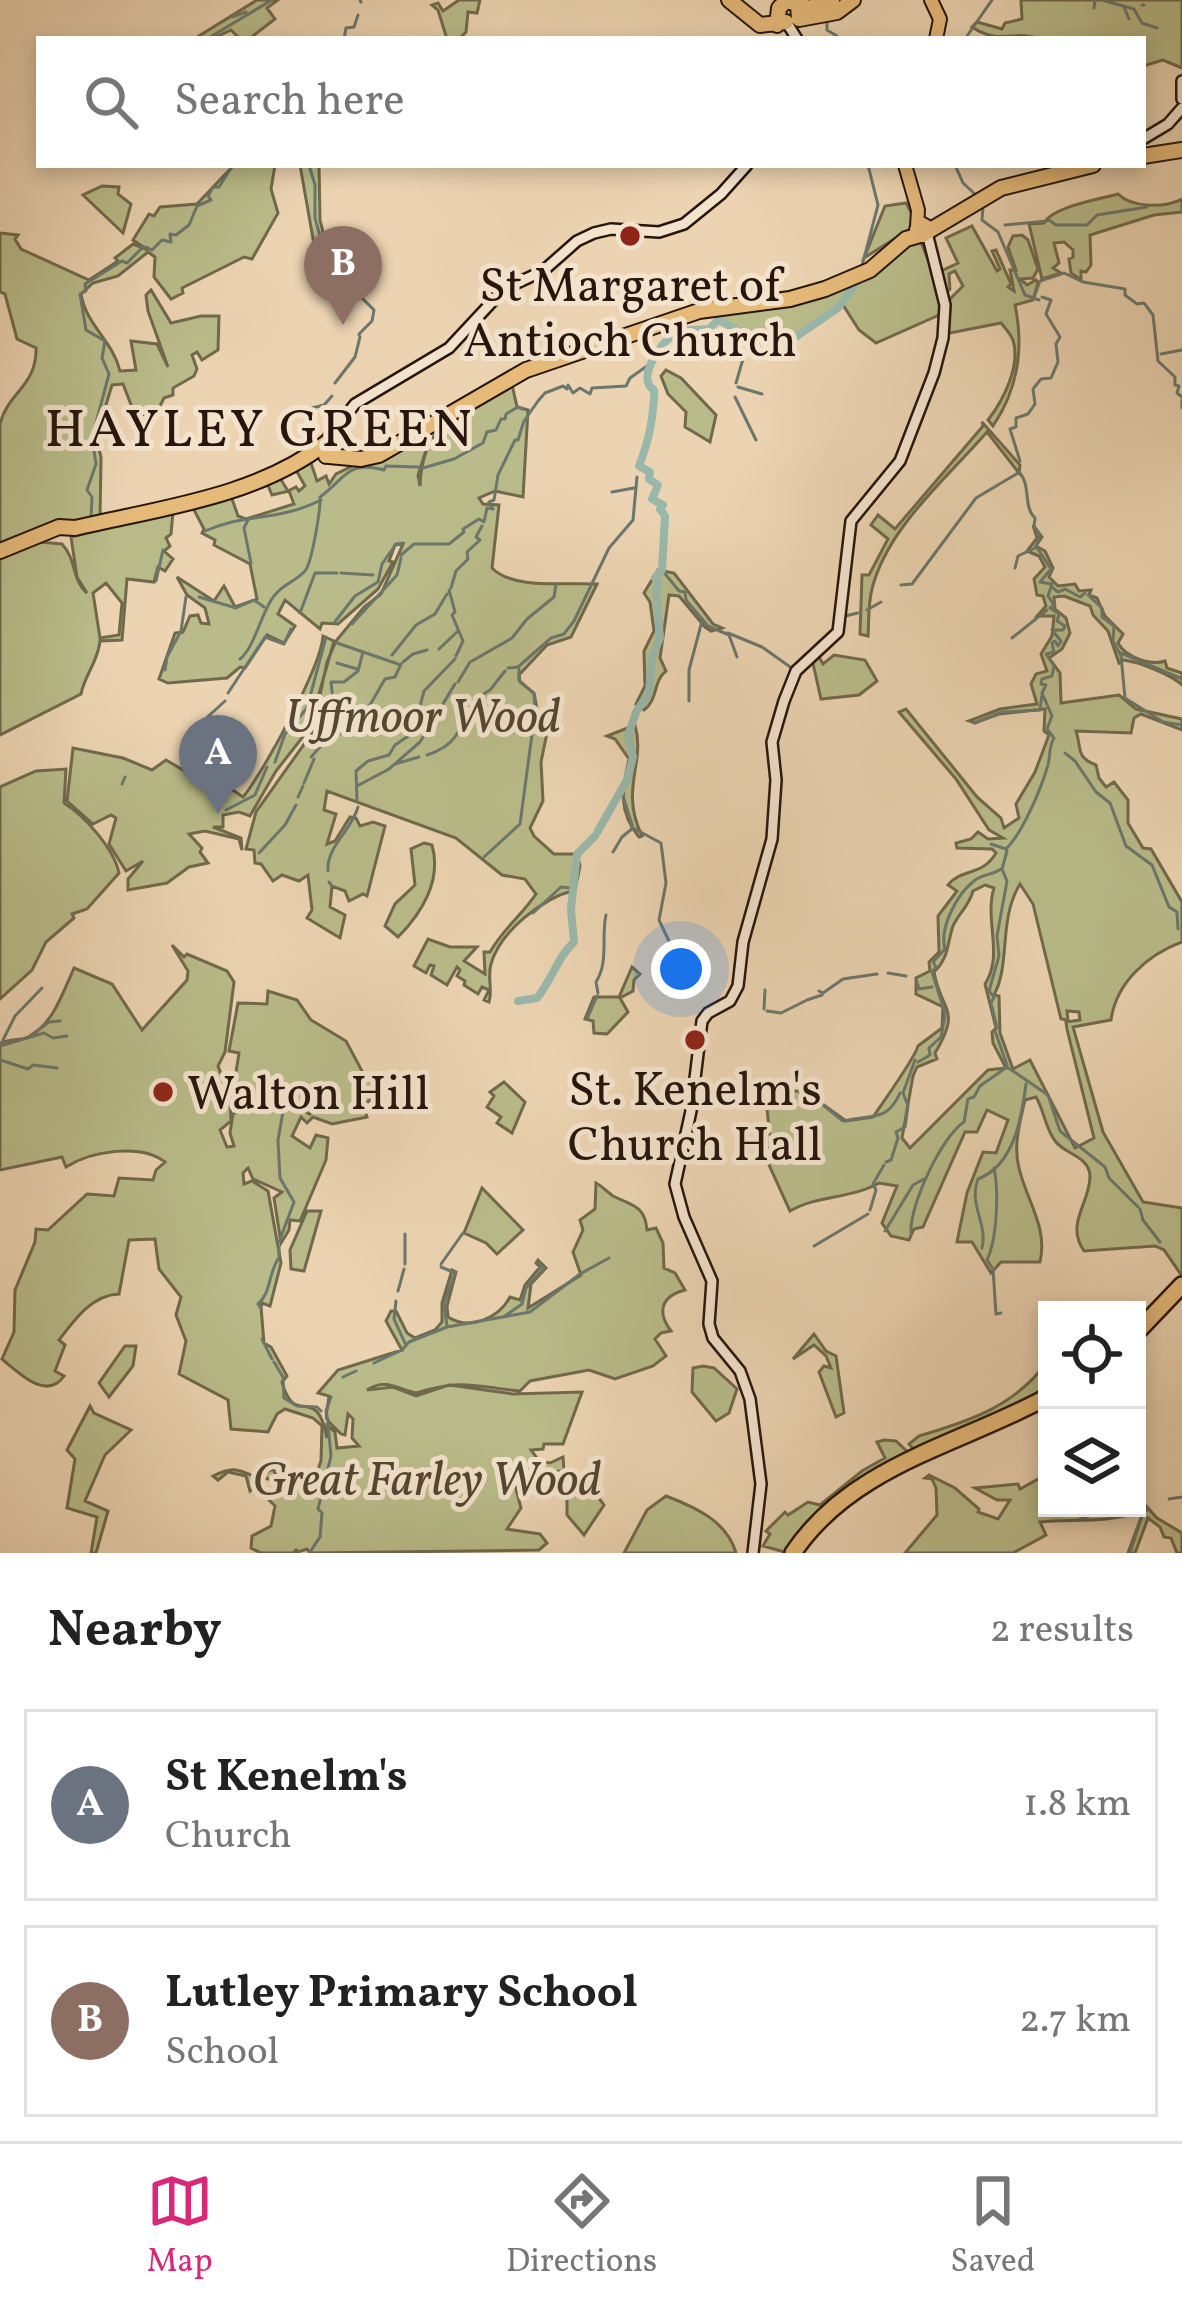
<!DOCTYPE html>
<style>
body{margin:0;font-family:Vollkorn,serif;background:#f6f6f6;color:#222}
.controls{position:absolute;right:36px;bottom:36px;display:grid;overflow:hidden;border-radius:0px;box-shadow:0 6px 18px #0003}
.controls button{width:108px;height:108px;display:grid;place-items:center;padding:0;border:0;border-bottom:3px solid #e0e0e0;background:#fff;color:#222;font:60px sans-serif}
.you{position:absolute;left:681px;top:969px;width:42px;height:42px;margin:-30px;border:9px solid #fff;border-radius:50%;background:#1a73e8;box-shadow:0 0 0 18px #1a73e833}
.badge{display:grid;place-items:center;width:78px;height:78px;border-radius:50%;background:#db2777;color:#fff;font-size:39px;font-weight:700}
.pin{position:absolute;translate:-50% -99px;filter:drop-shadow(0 3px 6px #0008)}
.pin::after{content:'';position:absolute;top:63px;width:42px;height:36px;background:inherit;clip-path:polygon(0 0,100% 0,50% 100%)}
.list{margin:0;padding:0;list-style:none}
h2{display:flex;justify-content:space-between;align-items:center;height:156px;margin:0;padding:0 48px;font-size:51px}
h2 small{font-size:39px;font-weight:400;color:#767676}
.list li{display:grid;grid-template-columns:78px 1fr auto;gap:36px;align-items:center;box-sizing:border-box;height:192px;margin:0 24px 24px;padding:0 24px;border:3px solid #e0e0e0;border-radius:0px}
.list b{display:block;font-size:45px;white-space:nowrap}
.list p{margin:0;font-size:39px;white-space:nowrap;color:#767676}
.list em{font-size:39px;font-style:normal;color:#767676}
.icon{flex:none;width:66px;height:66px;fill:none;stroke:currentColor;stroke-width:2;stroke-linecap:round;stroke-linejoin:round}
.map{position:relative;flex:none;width:1182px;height:1553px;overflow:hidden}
.search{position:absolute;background:#fff;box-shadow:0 6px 18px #0003;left:36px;right:36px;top:36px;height:132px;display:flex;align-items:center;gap:30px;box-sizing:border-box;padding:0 42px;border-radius:0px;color:#767676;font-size:45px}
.sheet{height:588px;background:#fff}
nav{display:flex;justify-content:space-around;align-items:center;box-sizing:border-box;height:168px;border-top:3px solid #e0e0e0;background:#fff;font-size:33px;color:#767676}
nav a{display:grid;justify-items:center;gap:6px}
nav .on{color:#db2777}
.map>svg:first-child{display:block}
</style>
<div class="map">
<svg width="1182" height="1553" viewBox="0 0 1182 1553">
<rect width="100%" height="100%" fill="#ecd4b2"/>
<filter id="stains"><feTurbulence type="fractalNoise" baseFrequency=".00167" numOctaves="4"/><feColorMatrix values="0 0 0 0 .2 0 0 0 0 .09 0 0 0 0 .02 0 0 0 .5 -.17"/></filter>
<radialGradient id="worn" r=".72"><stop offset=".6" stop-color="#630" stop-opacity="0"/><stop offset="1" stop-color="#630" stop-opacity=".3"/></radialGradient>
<path fill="#b9bc8a" stroke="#70694c" stroke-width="3" fill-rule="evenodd" d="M257,0H278L267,8L275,19L249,39H240L231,30L212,39H194Z
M459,0H480L477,13L468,12L466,32L459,39H447L438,10L432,5L438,3L443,11Z
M1021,0H1182V68L1163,60L1143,66V39H1039C1015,29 1000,46 972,27L977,22L1002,29L1005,23L1022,19Z
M234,165H275L271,189L278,213L252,259L244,257L182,288L183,293L171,299L154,277L155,257L148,252L118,276L93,283L81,294C86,325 113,341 120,371L136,370L131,341L157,344L168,367L148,311L146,295L151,290L171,323L201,316H219L218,350L202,360L197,352L192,355L197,369L194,376L173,388V395L164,398L156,414L135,415L123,384L112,385L96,438L101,457L100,518L0,550C0,519 0,451 0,424C8,392 37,386 36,348L17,339L5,294L0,292V233L18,235L15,239L21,249L89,280L118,261L115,258L133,244L148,250L133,240L149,214L154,216L160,207L197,204Z
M300,165H319L320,220L329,255L341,262L355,282L348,287L321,261L315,250Z
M102,186L119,187L118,194L131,204L123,233L83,195Z
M1118,194C1132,208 1165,208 1182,199V212L1154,215L1090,235L1091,265L1086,272L1081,271V280L1071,273L1069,259L1073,257V250L1064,242L1054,243L1059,263L1053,268L1061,273L1042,279L1029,224L1044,223C1053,207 1096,200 1118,194Z
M906,203L912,214L910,229L864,258L885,206Z
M972,226L997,271L1000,269L992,251L996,250L1011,284L1008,287L1014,291L1010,270H1016L1008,247L1013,236L1022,235L1028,240L1038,269L1033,278L1020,279L1027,285L1036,280L1038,283L1033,300L1015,305C1024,348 1018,389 993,426L988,420C1003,401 1021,366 1013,340C1010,333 1005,328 1001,323L945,334L947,302L963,286L955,271L949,274L950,289L946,293L939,272L958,263L946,238Z
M912,240L921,242C930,266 943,289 939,315L876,343L859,330L843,305L788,344L754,340V333L734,329L708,312L815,297Z
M666,370L681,378L716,415L710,442L685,427L686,412L668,394L661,376Z
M511,380L517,407L528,410L523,497L495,491L479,498L483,504L499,505L492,568C513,590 565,582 597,584L571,637L547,645L519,675L520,682L534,693L538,714L550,718L541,762L543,801L530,828L534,836L554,854H577L580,866L575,890C543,898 500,931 491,964C487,977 493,990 489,1002L484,1000L489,990L482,987L478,994L464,985L465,981L457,976L460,970L457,967L447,985L431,975L434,966L430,965L426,973L414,966L428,939L450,947H477L464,961L485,974L484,952H490C503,929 521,916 536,894L525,879L502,875L456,838L327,791L324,810L336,814L327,844L335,841L350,817L356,818L360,826L373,822L385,826L367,896L363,894L349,901L345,891L332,886L330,907L345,915L340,938L307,918L312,910L308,875L299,881L282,875L273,881L261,864L255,863L254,850L246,849L256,812L312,733L327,662L336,641L364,607L381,594L403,544L395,545L389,561L393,562L378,589L338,624L322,623L320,629L285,600L278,614L295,626L284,643L267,635L245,668L240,667L227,678L168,683L159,679L175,633L183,632L190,616L198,615L201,623L209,624L205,608L187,595L177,577L214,601L224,586L235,607L257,599L250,564L214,545L215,540L202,533L204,529L193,508L231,496L238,516L246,519L294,504L289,491L272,495L267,483L280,478L288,491L296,487L299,491L305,486L296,470L311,463L317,481L326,476L329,484L336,474L413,437L429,441L418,475L420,486C422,422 462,408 511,380Z
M982,422L1020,465L1019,473L987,432C947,478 887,528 872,589C868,604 869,621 868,636L860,634L862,575H869L888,539L871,525L878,515L895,529L983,426Z
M173,512L171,534L166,538L170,546L164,551L173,559L165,571L158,567L154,582L127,579L122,640L100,641C98,662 85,674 81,694L0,735V559L39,542L62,544C77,560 71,579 87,593L77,577L71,537ZM106,583L122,603L119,635L100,638L93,593Z
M1033,525L1042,537L1036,546L1045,551L1053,568L1049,577L1058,586L1075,584L1079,591L1091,590L1089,595L1097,598L1105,616L1123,634L1118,643C1125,657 1151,666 1165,661L1167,668L1182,673V685C1172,675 1140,662 1123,660L1119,663L1108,631L1093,615L1090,606L1064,596L1054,597L1055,609L1066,618L1070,633L1062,649L1049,658L1060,673L1061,703L1119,695L1136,709L1182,719V730L1141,714L1134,718L1131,733L1076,731C1082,748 1075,757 1096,765L1099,778L1106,787L1114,782L1128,800V823L1143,848L1151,849L1182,902V942C1147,955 1116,983 1111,1020L1073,1027L1103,1132L1143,1202L1182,1208V1276L1164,1250L1155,1246L1084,1251C1065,1223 1090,1204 1090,1176C1089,1156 1065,1154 1056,1142C1046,1131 1044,1110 1036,1097L1025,1100C1020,1122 1013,1146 1019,1168C1027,1202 1048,1227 1040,1262H1001L991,1273L972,1242H957L967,1193L983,1152L996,1153L1008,1120L987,1110L977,1132H965L923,1227L914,1229L909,1240L891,1236L882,1223L897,1186L879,1183C851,1199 817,1195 790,1211L765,1156L770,1137L765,1090L820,1092L821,1103L846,1121L873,1117C883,1102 915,1058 918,1046L942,1028L943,1007L916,994V978L930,971L929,962L939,952L938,916L957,891L948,885C961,868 982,877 996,853L992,849L957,848L956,843L971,839L978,832L988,839L1003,838L989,830L956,779L899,712L906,709L977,797L1001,818L1004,828L1019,818L1016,804L1035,772L1049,735L1044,731L1045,709L999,714L975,723L969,721L1000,709L1037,704L1031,684L1036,674L1047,671L1041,654L1052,636L1054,616H1037L1046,606L1043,596L1037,595L1034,579L1045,567L1039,556L1027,551L1037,538ZM1020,884L1033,904L1061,1019L1068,1020L1067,1011L1079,1012L1080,1020L1066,1022L1067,1029L1094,1138L1075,1148L1030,1060L1013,1069L1000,1033L999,996L994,995C1011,963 998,920 1020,884ZM985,885L994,888C984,919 1004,956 985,984L996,1028L992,1032L993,1043L1006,1068L988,1070L910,1148L902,1138L913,1076L917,1067L937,1059L935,1053C962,1008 941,1012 934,972C949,958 947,944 953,926C959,913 969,906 973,891Z
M658,570L674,573L713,624L722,628L711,631L705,627L679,596L669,595L660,658L666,671C653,681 658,700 644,710L636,704L645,686L644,651L654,631L650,602L644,593Z
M323,636L334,641L309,729L276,771L250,816L239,812L223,815V827H213L241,838L242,850L239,839L205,831L189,834L202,848L200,852L208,863L189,867L167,883L128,890V879L143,861L126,871L109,844L116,818L111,815L93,824L67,801L73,748L123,758L152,770L166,760L200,780L208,773L243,797C263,773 321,667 323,636Z
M818,655L823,664L834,655L865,660L877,681L859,695L821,699L812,659Z
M635,725C646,764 619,788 642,836L639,837C618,812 622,789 629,759L615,739L607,736Z
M66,769L64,803C85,816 114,849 119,873L87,909L72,914L74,918L46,942L32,970L0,999V787L36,771Z
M424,843L432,845C442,880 422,913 398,937L385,926L395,904L415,885L411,849Z
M172,945L184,957L187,954L227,971L234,982L225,1052L218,1066L230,1097L231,1121L220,1130L227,1147L234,1146L230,1133L233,1114C241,1109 284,1103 293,1105C299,1107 305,1112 311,1115L293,1101L243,1106L234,1085L239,1053L229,1051L238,1003L267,1004L268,991L297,1000L311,1020L346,1041L362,1071L380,1092L363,1106L367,1117L332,1124L313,1117L307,1123L301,1117L292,1136L310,1148L316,1135L328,1138L326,1160L300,1221L290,1220L289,1230L281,1243L274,1198L282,1192L253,1179L248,1168L243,1173L244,1184L252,1181L268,1191L281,1263L270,1306L262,1303L261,1307L264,1343L271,1347L287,1376L282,1382C295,1430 316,1381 327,1438V1425L335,1432L337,1448L359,1446L352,1438L353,1419L348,1414L345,1435L341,1434C321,1414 326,1423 329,1396L318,1393L338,1370L402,1350L386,1321L391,1311H396L407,1333L415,1338L435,1330L442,1322V1303L452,1270L456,1272L447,1306L448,1317C470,1331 499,1318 510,1297L520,1300L525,1285L540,1267L536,1263L538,1260L546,1268L531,1284L528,1308L581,1275L573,1252L583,1230L580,1220L595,1209L596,1183C602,1186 607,1192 613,1196C631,1205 645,1205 647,1230L656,1228L663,1243L664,1268L675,1273L685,1290C662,1296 656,1311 671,1331L661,1333L655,1339L666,1356L653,1366L615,1379L589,1370L530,1381L520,1391C473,1387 465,1378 416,1393C397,1389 386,1378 367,1390L393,1387L416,1396L449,1385L513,1394L582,1392L563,1444H544L543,1449L531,1450L539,1461L550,1463L563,1457L564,1471L524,1472L515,1485L521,1508L507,1529L540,1534L547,1543L539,1550L310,1553L307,1549L295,1553L297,1549L293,1553H261L251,1548L252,1536L271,1526L275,1506L269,1500L278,1483L266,1478L250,1491L246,1476L228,1472L218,1480L213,1476C233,1466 237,1469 256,1477L273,1469L279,1481L312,1486L321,1461L322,1426L313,1418L285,1409L277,1414L268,1432L231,1429L228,1400L179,1374L186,1341L176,1315L181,1297L159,1269L155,1239L129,1240L119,1294C92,1295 75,1319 59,1340L65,1345L55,1371L64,1376C47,1401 20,1374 2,1359L14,1332L15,1290L35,1242L36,1229L48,1230L87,1194L114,1196L119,1178L153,1180L156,1170L165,1162C141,1143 91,1151 66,1167L62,1157L0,1170V1044C10,1038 20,1041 28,1037C53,1025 63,992 74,968L112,984L142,1030L187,980L188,971Z
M632,967L640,974L634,980L633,991L620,998L628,1012L607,1034L594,1033L593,1021L585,1019L594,997H619Z
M504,1082L525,1102L512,1133L497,1123L501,1117L487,1107L494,1096L490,1092Z
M482,1188L523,1230L497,1254L486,1243L464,1233Z
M307,1211H321L304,1271L291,1269L290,1250Z
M814,1334L826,1351L836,1356L844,1413L836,1417L819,1372L824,1366L831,1368L826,1356L814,1345L793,1359Z
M125,1346H136L133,1366L109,1397L99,1383Z
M1047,1362V1391L916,1452L909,1444L919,1436C970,1421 1015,1406 1047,1362Z
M703,1366L714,1368L737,1389L729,1413L716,1421L692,1392L693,1368Z
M90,1406L94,1413L131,1430L105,1455L85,1501L108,1511L96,1553H91L97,1517L67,1508L75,1459L67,1450Z
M884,1440L896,1441L912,1456L872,1474L788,1553L763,1546L770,1534L766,1531L785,1512L788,1515L808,1502L820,1505L862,1471L885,1458L877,1442Z
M1047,1474V1508H1137V1496L1157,1518L1182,1533V1553H1177L1171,1538L1164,1537L1160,1527L1148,1518L1135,1553H1128L1142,1515L1138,1512C1108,1523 1073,1519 1040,1522L1046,1535L1013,1553H905L937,1515L936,1488L932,1479L925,1478L929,1475L955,1488L979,1509L978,1512L998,1519L1010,1500H997L975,1488L1018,1484L1020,1489Z
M567,1482L593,1490L604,1505L584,1535L567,1515Z
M666,1496C695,1507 727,1521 736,1553H624L647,1510Z"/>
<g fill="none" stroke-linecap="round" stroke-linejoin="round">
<path stroke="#6b776c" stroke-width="3" d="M360,0L361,2
M1102,0L1134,9L1142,23L1157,28
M1142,5H1144
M1124,7L1129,19
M1094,8L1095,0
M232,17L246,12
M827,21V30L837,36
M207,39L272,0
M344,39L346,28L354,27L358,15
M965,39L992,0
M309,165L315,185V218L327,262L335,264L336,271L352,284
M955,165L963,183L977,196
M983,207L982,220L998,232L1025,295L1039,300
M1049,220L1056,225H1087L1097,215L1147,207
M1005,225L1047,221
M146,247L152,250L162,240L171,242L170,234L176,235L189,225L197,206L211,200L208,196L213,187H219L233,165
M862,266L878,205L868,165
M353,289L374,310L372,321L361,332
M1033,300L1040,281L1064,273L1083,282L1125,289V295L1137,304L1144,303L1153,315L1158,361L1175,377V385L1179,386L1177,393L1182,397
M359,335L360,333
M748,349L754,339
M1161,354L1182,350
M650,365H651
M335,383L355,357L360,337
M736,383L745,352
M738,387L762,394
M735,397L756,440
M1182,400V408
M308,409L324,405L332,396
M483,443L487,432L496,430L501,419H505L506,414L518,407L523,409
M1020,461L1010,429L1016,427V418L1028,414L1035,404L1033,389L1041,379L1051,378L1058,362L1056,344L1060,337L1046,314L1051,300L1042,297
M423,468L454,459L481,444
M612,492L634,488
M91,519L92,497L87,490L96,464L92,438L109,374L102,358L105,341L86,330L80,294L86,291L85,284L122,261L127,263L143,247
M248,520L244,528L251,563
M205,531C245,513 277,522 321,500
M401,555L414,544H449L464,532L463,529L479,519L484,522L487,508L493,509L489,502L494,500L498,475L515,440H518L524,421L538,401L545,393L563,386L567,389L568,385L573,393L580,388L590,394L592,388L626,386L630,378L647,366
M1015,568L1018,556L1037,547
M662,570L679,591L685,592L686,600L708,626L729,635L737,657
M341,573L373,575
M156,581L163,550
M901,585L912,584L976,498L1018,473
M1051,586L1058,592L1065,589L1080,597L1085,593
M451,588L456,571L468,559L467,552L480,540L476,537L482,526
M449,590L455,612L452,615L463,641L456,656
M1088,595L1102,608V617L1114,626L1113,641L1121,656L1125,698L1163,722L1182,725
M199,597L236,608L254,600L264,607
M867,610L881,602
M300,613L315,573H337
M845,616L858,613
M334,623L355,596L378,582L382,564L396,544L403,543
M352,624L397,575L401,558
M728,633L762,647L793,669
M1012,638L1047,610
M337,643L398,664
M439,649L458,631
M1121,653L1182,679
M392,655L416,625L435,614L447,594
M240,659C253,649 260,619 270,602C278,586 294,583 305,571C312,563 321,507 320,497C346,478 347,460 384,470L386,466L419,467
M472,661L512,638L527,619L554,597L556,584
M403,662L413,654L427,650
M337,663L357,669
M508,668L518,667L551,638L564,634L574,621L609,548L633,520L637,477
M519,669V680L534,694L535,708
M165,670L167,657L181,631L186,597
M458,682L470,662
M228,693L265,637L284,644L291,629
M689,701V670L702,621
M536,717L551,719
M201,723L225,701
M329,723L334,709L331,682H344L358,671L363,652
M974,723L1002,712L1040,710L1042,695
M347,729C367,715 373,699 385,679L395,677L401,664
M319,743L328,726
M1065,753L1075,761L1096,792L1110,803L1126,846L1152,865L1169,907L1177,912L1178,929
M427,755C456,746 461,730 469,703L490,690L505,671
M311,757L327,739L344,732
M275,762L285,734L307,708L326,637
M395,764L419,757
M304,783L314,759
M122,784L125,777
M357,786L389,769L420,742L455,684
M622,793L633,828L661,843L666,883L659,920L676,956
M298,797L303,786
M357,801L356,771L368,761L389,755L395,745L413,733L424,691L455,659
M226,810L255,795L267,767
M991,844L1006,849C1023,832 1041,789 1048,765C1051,753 1048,749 1054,738L1047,729L1052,716L1042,693L1046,685L1041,684L1042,679L1052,676L1054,666L1046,654L1054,652L1052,643L1055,641L1058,646L1061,641L1052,630H1063L1065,626L1057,621L1059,614L1050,608L1054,605L1048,596L1052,584L1040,582L1051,569L1036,546L1040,535L1034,527L1035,518C1023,507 1031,486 1020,473
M613,852L622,837L633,828
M259,853L285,825L296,805
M484,857L520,824L535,712
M328,871C326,847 352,830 358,807
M329,882L332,886
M533,913L561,887L572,888
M888,973L906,976
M917,982L919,989L932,987
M675,983L678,970
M819,991L823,993L843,979L877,974
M598,993L596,982C609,962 601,935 606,915
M807,1000L822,995
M764,1009L765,990
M767,1011L781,1013L805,1001
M945,1013L932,972L936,967L933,962L945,949C939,928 957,894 974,881C982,874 993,875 1001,869
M587,1019L597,996
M997,1028L991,1003L994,997L989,991L999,956L997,936L1007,881L1002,869L1007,851
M995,1031L1007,1065
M30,1036L49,1022L60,1021
M2,1042L15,1016L42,988
M0,1046L44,1033L53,1038L67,1036
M0,1060L28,1069L33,1065L57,1068
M918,1062L930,1055L929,1048L941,1037L945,1016
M818,1101L843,1121C873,1114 887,1122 900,1093
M244,1106H271
M886,1162L891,1160L898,1138L896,1132L905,1127L908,1106L903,1093L915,1060
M994,1168C999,1193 997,1239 987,1260L993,1269L996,1314L1001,1313
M1140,1209L1143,1220L1160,1242
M870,1210L876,1190L873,1184L884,1165
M885,1231L913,1185L924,1179
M911,1233C909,1206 942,1136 964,1122L968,1099L974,1097L980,1086L1007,1067L1048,1095L1060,1131L1105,1167L1109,1178L1138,1207
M405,1234V1264
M279,1242L294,1202L280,1178L278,1140L284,1106
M814,1246L868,1214
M982,1248C988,1223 968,1205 978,1179C1015,1165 1022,1115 1026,1084
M279,1257V1247
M441,1264L463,1233
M441,1267L455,1273L444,1303L447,1327
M398,1291L404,1269
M396,1301L394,1319L405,1343
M261,1308L258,1304C271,1293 268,1275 278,1259
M505,1316L522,1304L526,1288L543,1269L540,1264
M262,1339L272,1359
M274,1362L283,1377L284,1398L297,1406L317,1407L321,1411
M374,1363L402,1350L409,1342L447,1327L530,1312L580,1274L609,1258
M343,1377L356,1371
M328,1421L326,1411L331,1397
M1169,1499L1182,1497
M1080,1519L1107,1509L1143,1513L1148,1509
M310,1552L320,1537L322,1513L318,1509L331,1456L328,1424
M1130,1553L1142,1516"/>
<path stroke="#99b8ab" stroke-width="8" d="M598,831L627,780L633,757L628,736L636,712L649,693L652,657L660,638L656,590L659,584L655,578L662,570L665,516L660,509L663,505L652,499L658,485L649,479L650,472L639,466C649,440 652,424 654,398C655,382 652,395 648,382C644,368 662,343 672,336C681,328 698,330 709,329L718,320L744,333H755V340L788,342L838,308L859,279
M571,909L577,854L595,836
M518,1001L537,998C553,978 557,958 574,942L571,910"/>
<g stroke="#27160d" stroke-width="14">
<path id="secondary" d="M787,23L797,39
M1182,81V99
M1143,139L1168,124L1182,108
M323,444L355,404L449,348L504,289L543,271L577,241L594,233L611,229L659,232L684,224L721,194L747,165
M753,1553L761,1484L750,1399L740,1371L713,1338L709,1324L712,1281L684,1217L675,1184L691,1111L702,1021L708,1013L730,1001L738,986L743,942L772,839L776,780L772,742L784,701L796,671L838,632L851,521L900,461L934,373L943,338L945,305L927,233"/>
</g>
<g stroke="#27160d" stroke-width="16">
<path id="primary" d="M931,0L940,19L936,39
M905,165L918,210L917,227"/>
</g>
<g stroke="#27160d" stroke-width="18">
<path id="trunk" d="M729,0L760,25L786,22
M798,4L809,8L832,0
M799,19L837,12L853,0
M777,25L779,8L786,1L798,4L799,19
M1143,156L1182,150
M921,224L928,228L923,235L917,230Z
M927,232L1001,188L1093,165
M329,456L361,459L379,455L526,370L699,311L790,299L825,289L870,270L906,239L920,235
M0,551L59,527L75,528C160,508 256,497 326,443L332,450L326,456"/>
</g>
<g stroke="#27160d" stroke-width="20">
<path id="motorway" d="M1137,1332L1182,1285
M793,1553C852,1465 959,1445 1047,1397"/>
</g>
<use href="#secondary" stroke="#f3e3cd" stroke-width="9"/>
<use href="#primary" stroke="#e6ba79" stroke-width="12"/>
<use href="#trunk" stroke="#e6ba79" stroke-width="14"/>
<use href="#motorway" stroke="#e6ba79" stroke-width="15"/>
</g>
<g fill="#8f2418" stroke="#f3e3cd" stroke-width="4.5">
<circle cx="630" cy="236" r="12"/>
<circle cx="695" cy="1040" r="12"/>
<circle cx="163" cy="1092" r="12"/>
</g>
<g text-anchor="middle" stroke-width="10" stroke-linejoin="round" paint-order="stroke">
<g font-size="48" fill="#27160d" stroke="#f3e3cd">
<text x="630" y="301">St Margaret of<tspan x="630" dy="55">Antioch Church</tspan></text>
<text x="695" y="1105">St. Kenelm's<tspan x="695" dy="55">Church Hall</tspan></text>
<text x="187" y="1109" text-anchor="start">Walton Hill</text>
</g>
<g font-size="48" font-style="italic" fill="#534832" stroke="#f3e3cd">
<text x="423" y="732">Uffmoor Wood</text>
<text x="427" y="1495">Great Farley Wood</text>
</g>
<g font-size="54" letter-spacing="3" fill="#27160d" stroke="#f3e3cd">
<text x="260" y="446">HAYLEY GREEN</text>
</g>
</g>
<rect width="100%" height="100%" filter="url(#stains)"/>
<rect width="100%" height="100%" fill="url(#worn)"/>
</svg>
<div class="controls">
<button><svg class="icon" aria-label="locate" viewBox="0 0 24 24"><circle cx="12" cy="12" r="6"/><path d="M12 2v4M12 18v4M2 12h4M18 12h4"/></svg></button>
<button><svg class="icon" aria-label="layers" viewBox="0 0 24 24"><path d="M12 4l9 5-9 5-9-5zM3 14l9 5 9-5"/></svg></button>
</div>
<div class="you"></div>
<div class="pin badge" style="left:218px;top:814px;background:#6b7280">A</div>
<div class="pin badge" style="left:343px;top:325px;background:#8d6e63">B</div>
<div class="search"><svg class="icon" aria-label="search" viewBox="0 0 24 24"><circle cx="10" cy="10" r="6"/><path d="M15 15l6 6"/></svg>Search here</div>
</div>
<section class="sheet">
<h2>Nearby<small>2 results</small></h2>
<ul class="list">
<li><span class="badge" style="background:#6b7280">A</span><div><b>St Kenelm's</b><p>Church</p></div><em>1.8 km</em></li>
<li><span class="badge" style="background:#8d6e63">B</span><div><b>Lutley Primary School</b><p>School</p></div><em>2.7 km</em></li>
</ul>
</section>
<nav>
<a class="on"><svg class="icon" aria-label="map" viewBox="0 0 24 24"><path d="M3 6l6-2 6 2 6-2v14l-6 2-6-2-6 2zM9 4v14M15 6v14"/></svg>Map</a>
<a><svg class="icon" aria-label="directions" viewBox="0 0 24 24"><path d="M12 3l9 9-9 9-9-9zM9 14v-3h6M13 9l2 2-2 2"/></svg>Directions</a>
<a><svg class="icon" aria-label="saved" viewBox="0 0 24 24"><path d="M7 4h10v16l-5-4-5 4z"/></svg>Saved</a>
</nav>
